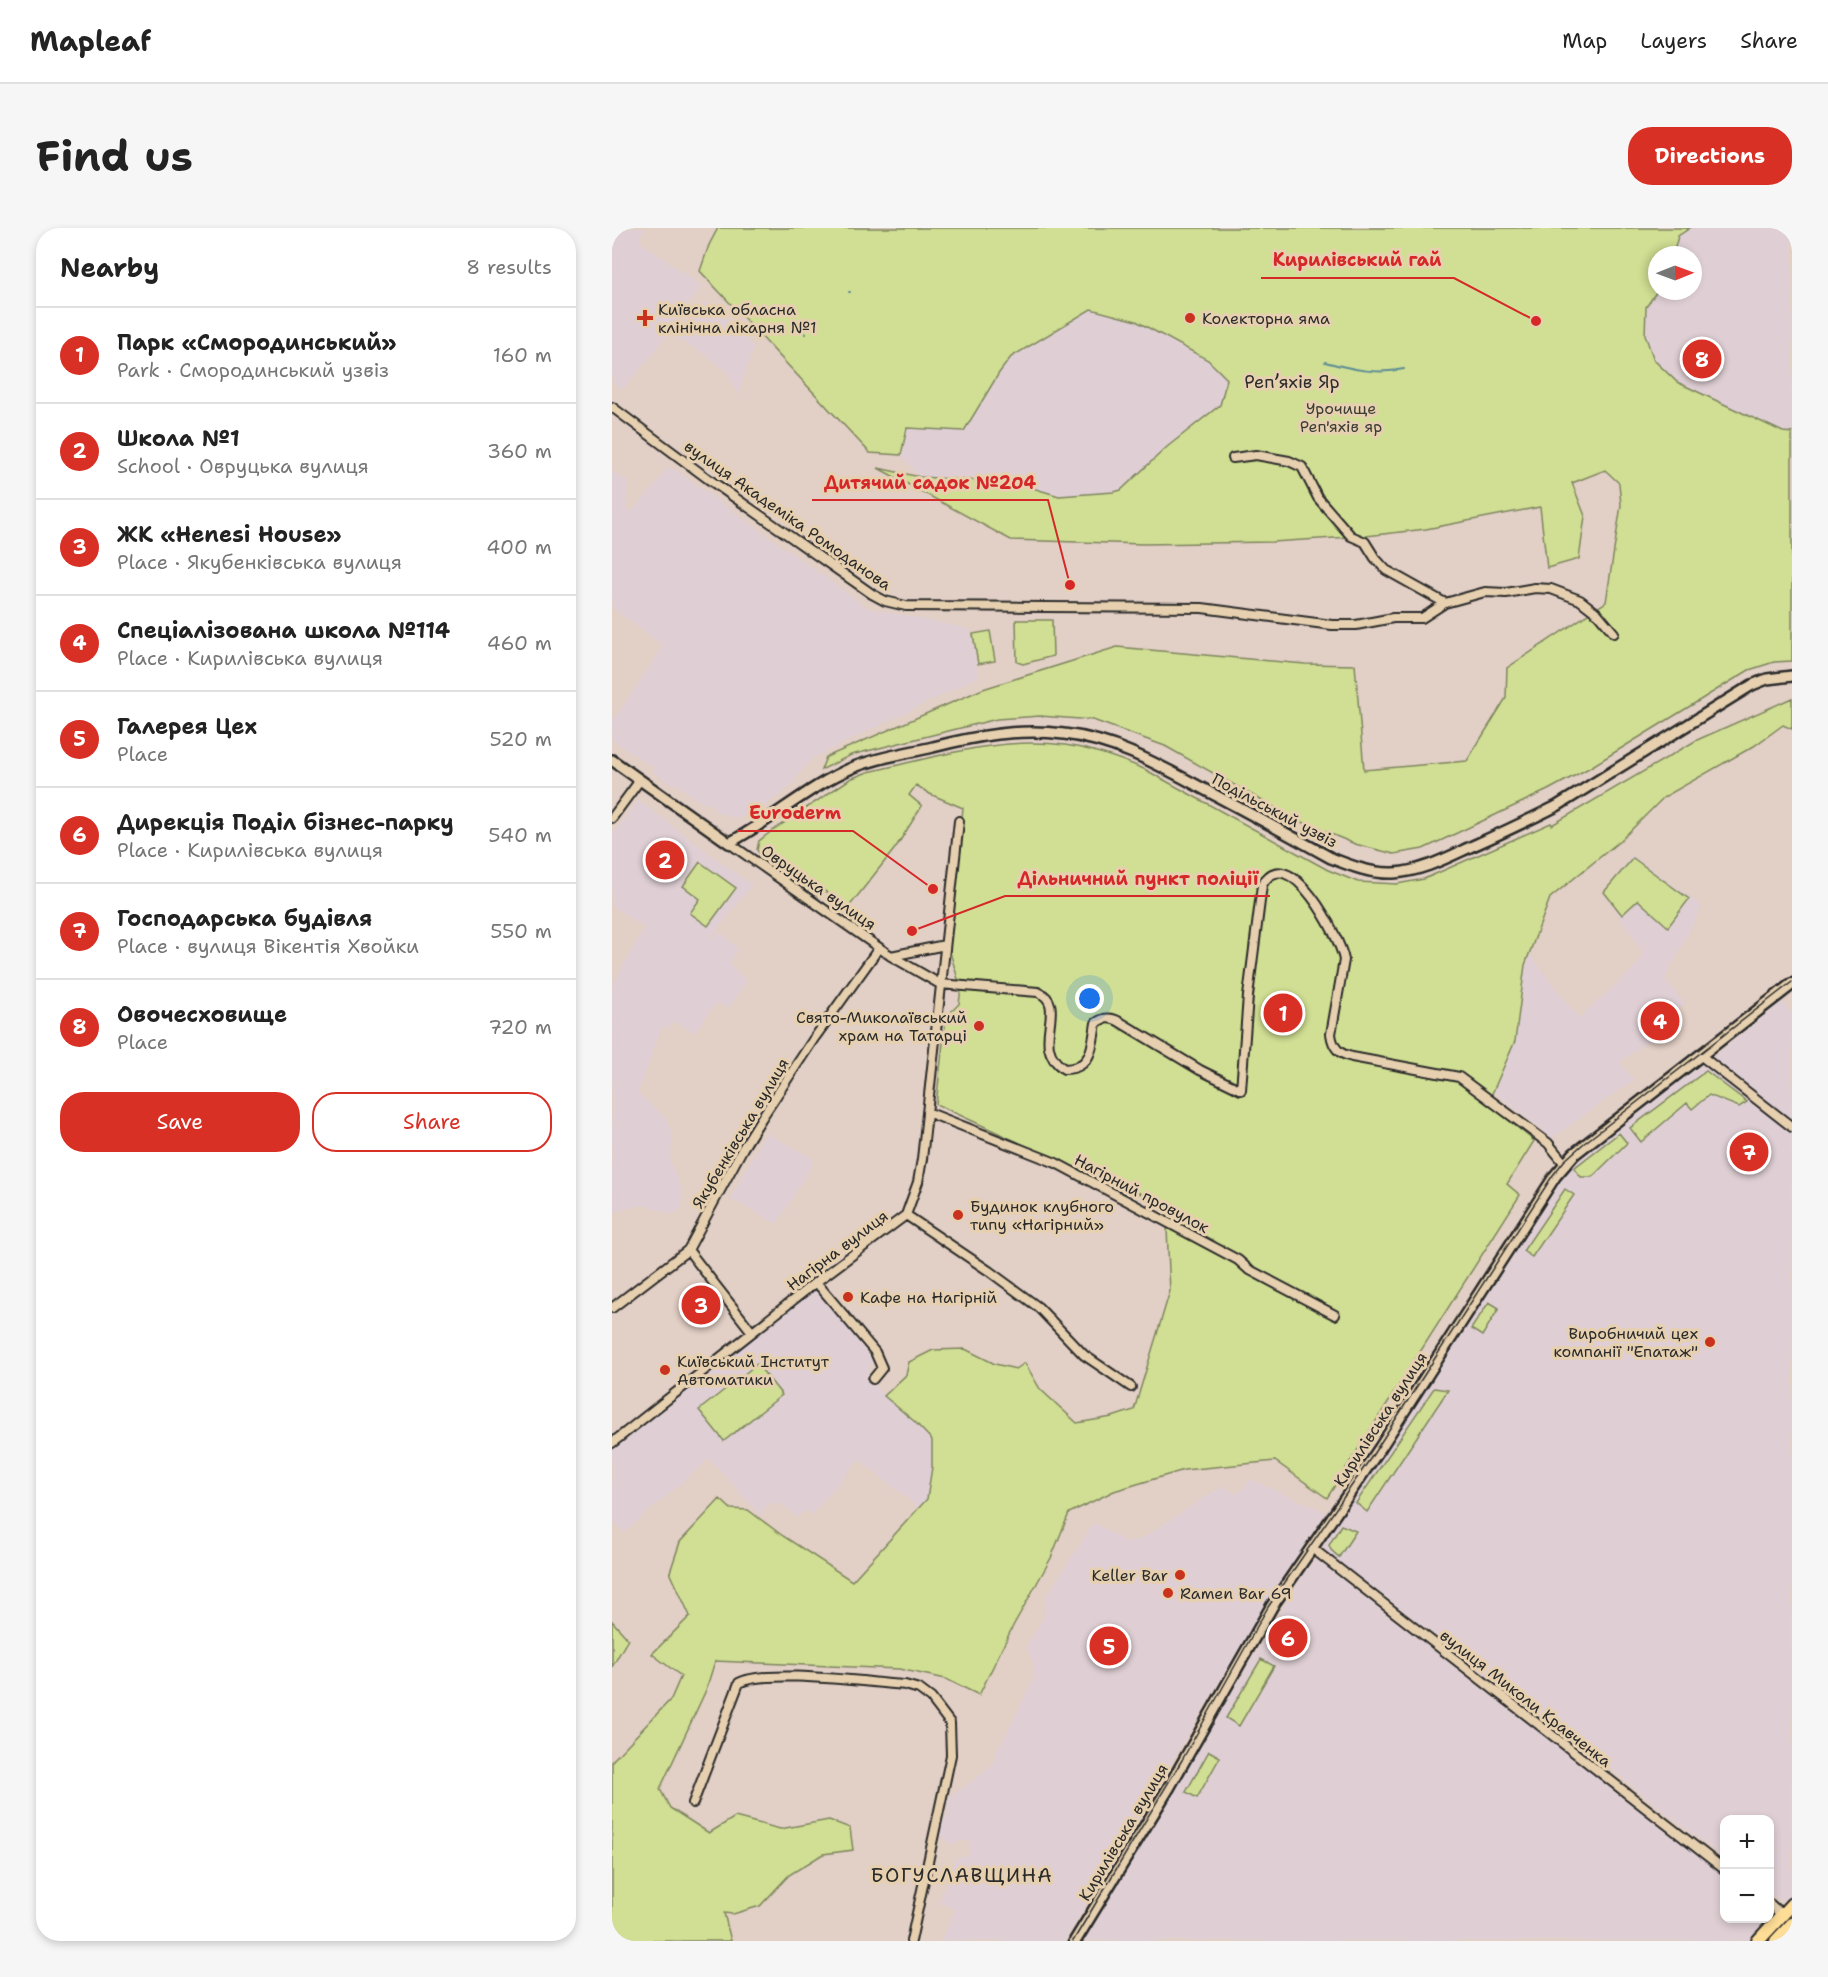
<!DOCTYPE html>
<meta charset="utf-8">
<style>
body{margin:0;font-family:"Shantell Sans",sans-serif;background:#f6f6f6;color:#222}
.controls{position:absolute;right:18px;bottom:18px;display:grid;overflow:hidden;border-radius:12px;box-shadow:0 3px 9px #0003}
.controls button{width:54px;height:54px;display:grid;place-items:center;padding:0;border:0;border-bottom:2px solid #e0e0e0;background:#fff;color:#222;font:30px sans-serif}
.compass{position:absolute;left:1036px;top:18px;width:54px;height:54px;border-radius:50%;background:#fff;box-shadow:0 3px 9px #0003;rotate:89deg}
.you{position:absolute;left:478px;top:771px;width:21px;height:21px;margin:-15px;border:4px solid #fff;border-radius:50%;background:#1a73e8;box-shadow:0 0 0 9px #1a73e833}
.badge{display:grid;place-items:center;width:39px;height:39px;border-radius:50%;background:#d93025;color:#fff;font-size:20px;font-weight:700}
.pin{position:absolute;translate:-50% -50%;border:3px solid #fff;box-shadow:0 2px 6px #0006}
.list{margin:0;padding:0;list-style:none}
h2{display:flex;justify-content:space-between;align-items:center;height:78px;margin:0;padding:0 24px;font-size:26px}
h2 small{font-size:20px;font-weight:400;color:#767676}
.list li{display:grid;grid-template-columns:39px 1fr auto;gap:18px;align-items:center;box-sizing:border-box;height:96px;padding:0 24px;border-top:2px solid #e0e0e0}
.list b{display:block;font-size:22px;white-space:nowrap}
.list p{margin:0;font-size:20px;white-space:nowrap;color:#767676}
.list em{font-size:20px;font-style:normal;color:#767676}
.actions{display:flex;gap:12px;padding:18px 24px}
.actions a{flex:1;padding:14px 0;border:2px solid #d93025;border-radius:24px;text-align:center;font-size:21px;color:#d93025}
.actions .main{background:#d93025;color:#fff}
.map{position:relative;flex:none;width:1180px;height:1713px;overflow:hidden;border-radius:24px}
header{display:flex;align-items:center;gap:36px;box-sizing:border-box;height:84px;padding:0 30px;background:#fff;border-bottom:2px solid #e0e0e0}
header strong{font-size:28px}
nav{display:flex;gap:33px;margin-inline-start:auto;font-size:21px}
.intro{display:flex;align-items:center;justify-content:space-between;box-sizing:border-box;height:144px;padding:0 36px}
h1{margin:0;font-size:42px}
.button{padding:15px 27px;border-radius:24px;background:#d93025;color:#fff;font-size:21px;font-weight:700}
main{display:flex;gap:36px;padding:0 36px}
aside{flex:1;background:#fff;border-radius:24px;box-shadow:0 3px 9px #0003}
.map>svg:first-child{display:block}
</style>
<header>
<strong>Mapleaf</strong>
<nav><a>Map</a><a>Layers</a><a>Share</a></nav>
</header>
<div class="intro"><h1>Find us</h1><a class="button">Directions</a></div>
<main>
<aside>
<h2>Nearby<small>8 results</small></h2>
<ul class="list">
<li><span class="badge">1</span><div><b>Парк «Смородинський»</b><p>Park · Смородинський узвіз</p></div><em>160 m</em></li>
<li><span class="badge">2</span><div><b>Школа №1</b><p>School · Овруцька вулиця</p></div><em>360 m</em></li>
<li><span class="badge">3</span><div><b>ЖК «Henesi House»</b><p>Place · Якубенківська вулиця</p></div><em>400 m</em></li>
<li><span class="badge">4</span><div><b>Спеціалізована школа №114</b><p>Place · Кирилівська вулиця</p></div><em>460 m</em></li>
<li><span class="badge">5</span><div><b>Галерея Цех</b><p>Place</p></div><em>520 m</em></li>
<li><span class="badge">6</span><div><b>Дирекція Поділ бізнес-парку</b><p>Place · Кирилівська вулиця</p></div><em>540 m</em></li>
<li><span class="badge">7</span><div><b>Господарська будівля</b><p>Place · вулиця Вікентія Хвойки</p></div><em>550 m</em></li>
<li><span class="badge">8</span><div><b>Овочесховище</b><p>Place</p></div><em>720 m</em></li>
</ul>
<div class="actions"><a class="main">Save</a><a>Share</a></div>
</aside>
<div class="map">
<svg width="1180" height="1713" viewBox="0 0 1180 1713">
<rect width="100%" height="100%" fill="#e2cfc5"/>
<filter id="ink" filterUnits="userSpaceOnUse"><feTurbulence type="fractalNoise" baseFrequency=".0167" numOctaves="2"/><feDisplacementMap in="SourceGraphic" scale="12" xChannelSelector="R" yChannelSelector="G"/><feConvolveMatrix kernelMatrix="1 2 1 2 8 2 1 2 1" color-interpolation-filters="sRGB"/></filter>
<g filter="url(#ink)">
<path fill="#dfcfd4" d="M0,0H34L29,7V14L90,58L44,122L11,162L0,154Z
M1078,0H1180V205L1171,204L1065,154L1042,132L1033,107L1034,79L1045,63H1081V27H1061L1066,8Z
M94,73L142,119L126,168L116,145L96,128L65,111Z
M479,81L524,93L596,132L615,151L608,177L555,219L509,262L502,264L447,268L404,255L308,249L289,227L295,200L387,145L399,129Z
M55,240H61L256,380L358,401L367,449L199,531L176,561L142,586L122,590L113,587L103,583V580L97,576L93,574L91,576L62,555L60,556L41,544L42,541L39,538L0,512V494L51,418L0,380V243L16,253L14,281L20,283L40,261Z
M26,572L140,657L95,715L108,704L126,720L118,737L135,753L117,780L105,775L82,805L63,793L56,800L50,799L26,865L54,890L61,909L58,933L70,963V979L62,987L31,977L0,985V758L32,700L0,678V607Z
M1020,627L1090,678L1053,751L1073,776L1064,783L1069,789L1008,834L1022,852L940,910L876,859L917,725L967,790L1028,734L1030,723L992,664Z
M1170,773L1180,786V894L1105,835L1102,828Z
M1086,837L1095,838L1180,903V1670L1177,1673L1170,1674L1158,1666V1592H1112V1631L950,1502L716,1327L711,1320L712,1313L957,938L967,927Z
M154,904L203,932L165,996L118,971Z
M204,1061L261,1132L255,1147L272,1168L303,1194L320,1212V1239L315,1271L307,1280L247,1232L199,1287L193,1282L185,1290L169,1275L165,1277L158,1275L153,1280L150,1289L97,1231L12,1305L0,1291V1220Z
M638,1251L714,1284L658,1369L453,1713H328L343,1681L327,1675L343,1630L357,1627V1612L339,1617L326,1606L337,1581L335,1571L379,1539L384,1523L395,1505L421,1451L422,1437L414,1419L432,1388L433,1370L482,1294L512,1313L527,1312L610,1258L626,1266Z
M702,1333L709,1335L1112,1648V1690L1156,1691L1153,1695L1136,1713H471L695,1339Z"/>
<path fill="#d0df93" stroke="#7e855f" stroke-width="1.5" d="M106,0H1078L1066,8L1061,27H1045V63L1034,79L1033,107L1042,132L1065,154L1171,204L1180,205V433L1162,434L1137,442L977,540L936,562L811,621L782,626L743,616L683,591L553,518L481,492L428,488L385,491L239,527L209,542L214,529L371,461L505,419L693,436L743,437L752,542L855,533L894,470L895,440L994,374L1009,277L1007,255L993,242L960,255L973,288L967,331L935,340L928,279L814,301L754,308L660,314L532,316L399,312L266,240L308,249L404,255L447,268L502,264L509,262L555,219L608,177L615,151L596,132L524,93L479,81L399,129L387,145L352,203L295,200L289,227L258,225L88,43L97,17Z
M404,392H440L441,428L411,436L405,434Z
M378,403L383,433L366,436L361,406Z
M1180,470V501L1171,497L1142,518L1052,569L1009,612L938,670L913,737L903,813L876,875L922,913L895,956L908,967L715,1270L663,1233L572,1242L502,1263L457,1285L439,1330L401,1398L367,1467L334,1451L287,1441L103,1433L94,1462L48,1561L58,1580L97,1605L123,1589L168,1601L217,1592L238,1600L241,1622L211,1626L177,1647L148,1678L121,1686L112,1685L119,1713H0V1533L59,1471L69,1448L40,1426L78,1388L58,1344L68,1314L108,1271L119,1281L136,1282L171,1308L240,1353L315,1271L320,1239V1212L303,1194L272,1168L294,1147L297,1134L321,1122L353,1121L383,1136L404,1141L413,1135L428,1161L465,1195L500,1189L522,1182L558,1063L554,980L508,954L468,943L324,876L334,789L347,776L350,753L346,751L337,721L351,580L318,566L304,557L297,567L310,578L284,619L236,680L210,661L205,667L148,626L145,622L147,613L161,602L238,551L256,544C320,530 386,508 453,517C481,521 506,530 532,541L716,642L746,654L785,656L812,651L939,595L940,597L1085,512Z
M1021,630L1077,671L1056,699L1026,672L1010,687L992,664Z
M88,634L124,660L96,698L78,685L88,671L71,658Z
M1094,843L1135,874L1127,879L1097,867L1080,881L1075,875L1029,914L1018,900Z
M1007,905L1015,915L980,949H969L962,940Z
M953,961L962,967L920,1029L911,1023Z
M877,1074L887,1080L870,1108L859,1101Z
M145,1136L170,1167L112,1213L87,1182Z
M822,1160L836,1162L755,1284L744,1275Z
M729,1297L744,1303L727,1329L719,1322L717,1317Z
M0,1393L16,1411L0,1439Z
M649,1431L662,1438L627,1498L614,1490Z
M597,1523L608,1529L585,1570L574,1564Z"/>
<g fill="none" stroke-linecap="round" stroke-linejoin="round">
<path stroke="#5d8b96" stroke-width="2" d="M237,64H238
M193,105L194,106
M713,134C740,141 764,147 792,141"/>
<g stroke="#2b2b2b" stroke-width="12">
<path id="minor" d="M0,179L95,250L260,366L273,373L294,378L590,380L720,397H744L781,390H810L833,375L873,364L894,365L923,360L939,361L968,372L986,386L1002,405
M621,230L644,227L677,233L690,239L706,270L739,308L753,314L763,330L774,342L833,375
M0,590L28,552
M117,615L279,728L328,756L426,764C458,777 416,817 452,841C481,841 480,817 484,795C492,789 499,789 508,794L588,842L629,862L636,768L650,657C676,610 728,709 732,732L719,806C721,820 727,826 740,829L847,849L936,915L953,936
M279,728L333,717
M1088,827L1180,899
M315,884L444,935L626,1032L636,1041L723,1087
M294,987L377,1043L426,1079L472,1127L519,1159
M76,1022L140,1104
M204,1054L263,1124L270,1140L261,1151
M0,1080L76,1022L131,920L149,891L201,812L267,720
M0,1215L204,1054L294,987L306,954L310,931L347,593
M700,1320L1112,1641
M81,1575L127,1455C152,1440 259,1455 293,1457L307,1461L319,1470L338,1495L339,1527L299,1713
M1158,1676L1170,1687"/>
</g>
<g stroke="#2b2b2b" stroke-width="14">
<path id="tertiary" d="M0,532L117,615C160,592 197,558 242,539C267,529 295,525 321,519C364,508 408,500 452,506C506,512 552,540 599,565C639,586 679,608 719,630C739,638 760,646 782,645C812,643 838,628 865,616C892,604 919,591 945,578L1140,457L1155,451L1180,448"/>
</g>
<g stroke="#2b2b2b" stroke-width="15">
<path id="secondary" d="M463,1713L556,1561L660,1378L768,1220L943,948L962,926L976,915L1180,756"/>
</g>
<g stroke="#2b2b2b" stroke-width="16">
<path id="primary" d="M1146,1713L1180,1676
M1164,1713L1180,1696"/>
</g>
<use href="#minor" stroke="#e6d0af" stroke-width="8"/>
<use href="#tertiary" stroke="#e6d0af" stroke-width="9"/>
<use href="#secondary" stroke="#e6d0af" stroke-width="10"/>
<use href="#primary" stroke="#fedd96" stroke-width="12"/>
<path stroke="#2b2b2b" stroke-width="1.5" d="M461,1713L570,1532L656,1379L758,1231L941,947L952,933L971,916L1180,754"/>
</g>
</g>
<g fill="#c8321e" stroke="#e6d0af" stroke-width="2">
<path d="M30 81h6v6h6v6h-6v6h-6v-6h-6v-6h6z"/>
<circle cx="578" cy="90" r="6"/>
<circle cx="367" cy="798" r="6"/>
<circle cx="346" cy="987" r="6"/>
<circle cx="236" cy="1069" r="6"/>
<circle cx="1098" cy="1114" r="6"/>
<circle cx="53" cy="1142" r="6"/>
<circle cx="568" cy="1347" r="6"/>
<circle cx="556" cy="1365" r="6"/>
</g>
<g text-anchor="middle" stroke-width="6" stroke-linejoin="round" paint-order="stroke">
<g font-size="16" fill="#2b2b2b" stroke="#e6d0af" text-anchor="start">
<text x="46" y="87">Київська обласна<tspan x="46" dy="18">клінічна лікарня №1</tspan></text>
<text x="590" y="96">Колекторна яма</text>
<text x="355" y="795" text-anchor="end">Свято-Миколаївський<tspan x="355" dy="18">храм на Татарці</tspan></text>
<text x="358" y="984">Будинок клубного<tspan x="358" dy="18">типу «Нагірний»</tspan></text>
<text x="248" y="1075">Кафе на Нагірній</text>
<text x="1086" y="1111" text-anchor="end">Виробничий цех<tspan x="1086" dy="18">компанії "Епатаж"</tspan></text>
<text x="65" y="1139">Київський Інститут<tspan x="65" dy="18">Автоматики</tspan></text>
<text x="556" y="1353" text-anchor="end">Keller Bar</text>
<text x="568" y="1371">Ramen Bar 69</text>
</g>
<g font-size="16" fill="#3c3d35" stroke="#e6d0af">
<text x="729" y="186">Урочище<tspan x="729" dy="18">Реп'яхів яр</tspan></text>
</g>
<g font-size="16" fill="#2b2b2b" stroke="#e6d0af">
<text transform="translate(176 287) rotate(35)" y="6">вулиця Академіка Ромоданова</text>
<text transform="translate(663 582) rotate(28)" y="6">Подільський узвіз</text>
<text transform="translate(207 659) rotate(35)" y="6">Овруцька вулиця</text>
<text transform="translate(128 905) rotate(-59)" y="6">Якубенківська вулиця</text>
<text transform="translate(530 965) rotate(28)" y="6">Нагірний провулок</text>
<text transform="translate(225 1022) rotate(-37)" y="6">Нагірна вулиця</text>
<text transform="translate(768 1191) rotate(-57)" y="6">Кирилівська вулиця</text>
<text transform="translate(914 1470) rotate(38)" y="6">вулиця Миколи Кравченка</text>
<text transform="translate(511 1604) rotate(-59)" y="6">Кирилівська вулиця</text>
</g>
<g font-size="18" fill="#2b2b2b" stroke="#e6d0af">
<text x="680" y="160">Репʼяхів Яр</text>
</g>
<g font-size="20" letter-spacing="1.5" fill="#2b2b2b" stroke="#e6d0af">
<text x="350" y="1654">БОГУСЛАВЩИНА</text>
</g>
</g>
<path fill="none" stroke="#d62828" stroke-width="2" d="M924 93L842 50H649M458 357L436 272H200M321 661L241 603H125M300 703L393 668H658"/>
<g fill="#d62828" stroke="#e6d0af" stroke-width="2">
<circle cx="924" cy="93" r="6"/>
<circle cx="458" cy="357" r="6"/>
<circle cx="321" cy="661" r="6"/>
<circle cx="300" cy="703" r="6"/>
</g>
<g font-size="18" text-anchor="middle" font-weight="bold" fill="#d62828" stroke="#e6d0af" stroke-width="6" stroke-linejoin="round" paint-order="stroke">
<text x="745" y="38">Кирилівський гай</text>
<text x="318" y="261">Дитячий садок №204</text>
<text x="183" y="591">Euroderm</text>
<text x="526" y="657">Дільничний пункт поліції</text>
</g>
</svg>
<div class="controls">
<button>+</button>
<button>−</button>
</div>
<svg class="compass" viewBox="-18 -18 36 36"><path d="M0-13l5 13h-10z" fill="#e53935"/><path d="M0 13l5-13h-10z" fill="#767676"/></svg>
<div class="you"></div>
<div class="pin badge" style="left:671px;top:785px">1</div>
<div class="pin badge" style="left:53px;top:632px">2</div>
<div class="pin badge" style="left:89px;top:1077px">3</div>
<div class="pin badge" style="left:1048px;top:793px">4</div>
<div class="pin badge" style="left:497px;top:1418px">5</div>
<div class="pin badge" style="left:676px;top:1410px">6</div>
<div class="pin badge" style="left:1137px;top:924px">7</div>
<div class="pin badge" style="left:1090px;top:131px">8</div>
</div>
</main>
